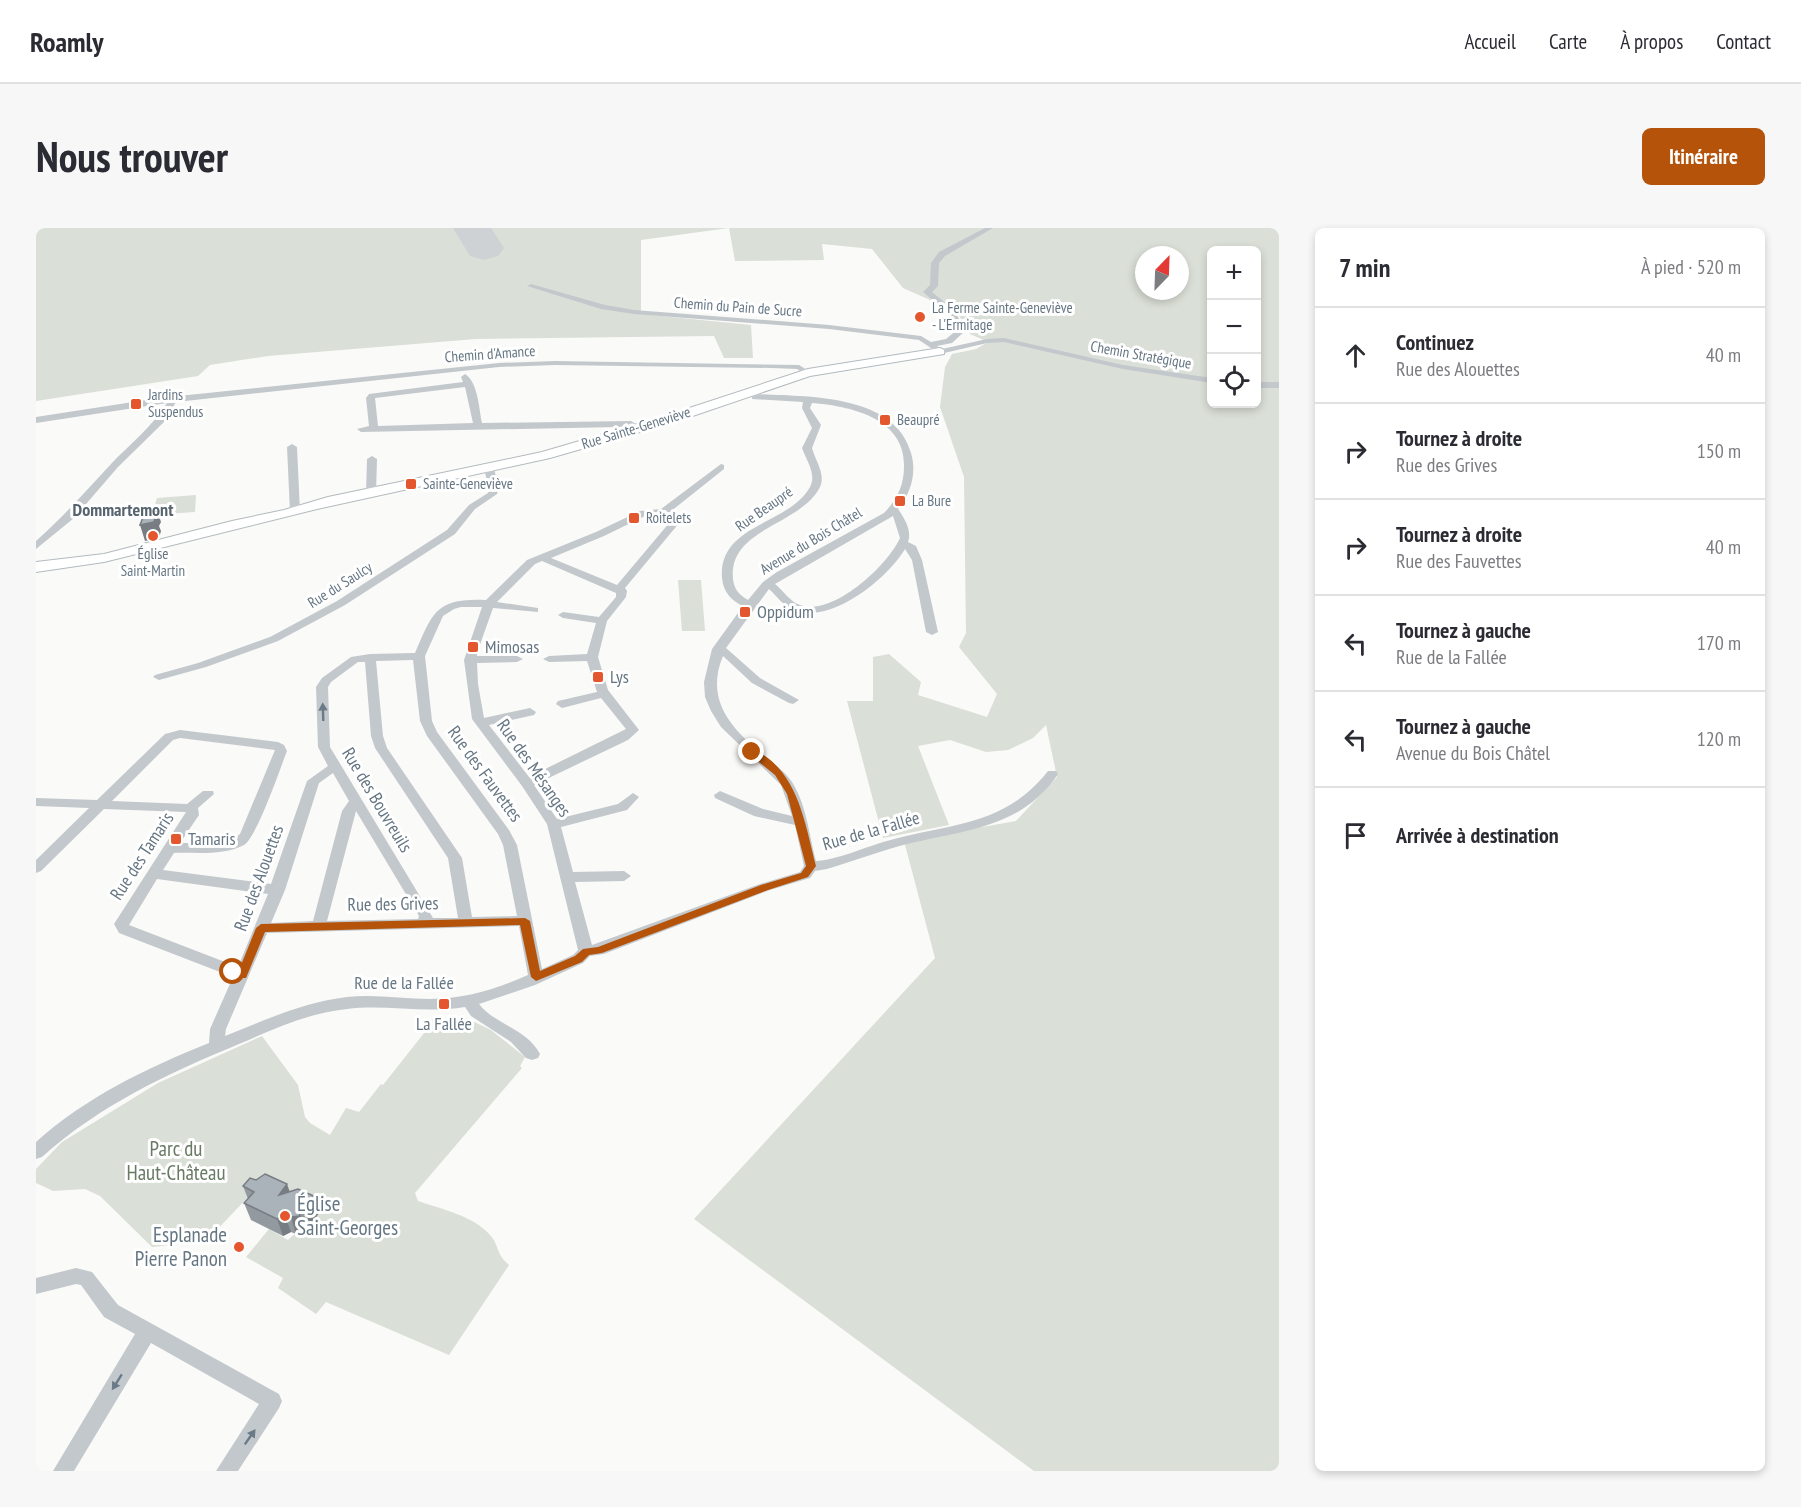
<!DOCTYPE html>
<html lang="fr">
<meta charset="utf-8">
<style>
body{margin:0;font-family:"PT Sans Narrow",sans-serif;background:#f7f7f7;color:#2b2b33}
.controls{position:absolute;right:18px;top:18px;display:grid;overflow:hidden;border-radius:9px;box-shadow:0 3px 9px #0003}
.controls button{width:54px;height:54px;display:grid;place-items:center;padding:0;border:0;border-bottom:2px solid #e1e1e2;background:#fff;color:#2b2b33;font:30px sans-serif}
.compass{position:absolute;left:1099px;top:18px;width:54px;height:54px;border-radius:50%;background:#fff;box-shadow:0 3px 9px #0003;rotate:23deg}
.stop{position:absolute;width:18px;height:18px;margin:-14px;border:4px solid #b45309;border-radius:50%;background:#fff}
.stop.end{background:#b45309;border-color:#fff;box-shadow:0 2px 6px #0008}
.list{margin:0;padding:0;list-style:none}
h2{display:flex;justify-content:space-between;align-items:center;height:78px;margin:0;padding:0 24px;font-size:26px}
h2 small{font-size:20px;font-weight:400;color:#7c7c81}
.list li{display:grid;grid-template-columns:39px 1fr auto;gap:18px;align-items:center;box-sizing:border-box;height:96px;padding:0 24px;border-top:2px solid #e1e1e2}
.list b{display:block;font-size:22px;white-space:nowrap}
.list p{margin:0;font-size:20px;white-space:nowrap;color:#7c7c81}
.list em{font-size:20px;font-style:normal;color:#7c7c81}
.icon{flex:none;width:33px;height:33px;fill:none;stroke:currentColor;stroke-width:2;stroke-linecap:round;stroke-linejoin:round}
.map{position:relative;flex:none;width:1243px;height:1243px;overflow:hidden;border-radius:9px}
header{display:flex;align-items:center;gap:36px;box-sizing:border-box;height:84px;padding:0 30px;background:#fff;border-bottom:2px solid #e1e1e2}
header strong{font-size:28px}
nav{display:flex;gap:33px;margin-inline-start:auto;font-size:21px}
.intro{display:flex;align-items:center;justify-content:space-between;box-sizing:border-box;height:144px;padding:0 36px}
h1{margin:0;font-size:42px}
.button{padding:15px 27px;border-radius:9px;background:#b45309;color:#fff;font-size:21px;font-weight:700}
main{display:flex;gap:36px;padding:0 36px}
aside{flex:1;background:#fff;border-radius:9px;box-shadow:0 3px 9px #0003}
.map>svg:first-child{display:block}
</style>
<header>
<strong>Roamly</strong>
<nav><a>Accueil</a><a>Carte</a><a>À propos</a><a>Contact</a></nav>
</header>
<div class="intro"><h1>Nous trouver</h1><a class="button">Itinéraire</a></div>
<main>
<div class="map">
<svg width="1243" height="1243" viewBox="0 0 1243 1243">
<rect width="100%" height="100%" fill="#fafaf8"/>
<path fill="#dadfd7" fill-rule="evenodd" d="M0,0H1237L1243,2V1243H998L658,991L899,730L868,613L980,593L1021,549L1010,497L997,510L972,522L950,524L914,512L882,518L913,597L847,610L811,473H837V429L853,426L885,454L882,467L951,489L961,466L923,419L930,405L928,249L904,179L909,139L916,126L940,121L952,114L934,106L921,84L867,60L836,21L786,16L788,32L699,33L693,0L605,12V86L715,97L717,130H688L678,108L440,111L232,128L174,137L162,148L0,173ZM1176,22H1220V176H1176ZM1108,27H1144V63H1108Z
M160,267L159,284L116,287L121,270Z
M642,352H665L669,403H646Z
M428,789L455,802L489,829L484,838L486,840L379,965L382,973C405,981 438,988 454,1007C464,1018 459,1025 473,1037L413,1127L290,1074L280,1086L242,1060L247,1050L210,1029L233,1001L252,1012C259,1004 269,1000 276,995L215,966L174,1009L165,1004L152,1015L116,1019L64,968L49,961L17,963L0,955V941L26,914L122,855L226,808L262,857L269,889L274,895L294,907L310,880L323,884L345,856L347,857L396,795V791Z"/>
<g fill="none" stroke-linecap="round" stroke-linejoin="round">
<path fill="#ced2d4" fill-rule="evenodd" d="M417,0H455L468,20L462,28L448,32L434,28Z"/>
<g stroke="#b3babf" stroke-width="2">
<path id="secondary" d="M904,120L908,122V126L774,148L642,193L514,230L281,281L68,334L0,344V334L68,326L196,293L248,282L292,269L506,224L632,187L772,141Z"/>
</g>
<path fill="#c3c8cc" fill-rule="evenodd" d="M949,0H957L909,28L903,35L902,58L896,64L919,83L929,103L916,115L901,118L906,121L951,111L968,110L1087,137L1176,150V155L1087,141L968,114L951,115L904,126L883,112L793,101L598,86L565,81L491,58L495,56L569,77L598,82L793,97L885,108L895,114L910,111L921,102L914,87L887,64L894,57L895,35L903,24Z
M519,133L763,137L776,145L772,148L761,141L736,140L519,137L463,139L140,174L128,194L82,239L38,290L0,321V313C27,289 50,263 75,236C94,216 116,199 131,175L0,195V189L123,170L463,135Z
M429,146C442,154 443,181 446,195L595,193L605,199L601,202L593,199H582L325,204L321,201L333,198L330,170L333,166L427,154L425,149ZM429,159L437,195L342,198L339,170Z
M1220,154H1243V160H1220Z
M719,166C770,169 858,165 875,225C881,245 875,265 862,281C869,291 876,303 872,314L880,318L886,332L902,404L896,407L890,404L876,332L869,321C852,350 795,397 758,382C747,378 741,368 733,361L690,420L724,450L763,472L757,476L753,475L716,455L687,428C669,471 694,499 726,526C736,535 748,542 756,554C771,578 773,607 780,633C798,633 832,618 851,613C914,595 968,599 1012,543H1020L1022,546C986,600 929,602 871,616C844,623 817,633 791,641L779,643L774,650L734,662L568,726L554,728L547,735L499,757L443,776C458,796 491,801 504,826L502,830L496,832L490,830L475,814L435,788L429,779C389,786 350,776 311,781C272,785 238,801 203,816C131,846 64,877 6,929L0,931V914C50,869 111,840 173,815L174,801L197,749L83,705L78,696L150,584L68,581L5,643L0,645V632L53,580L0,578V570L61,572L129,506L144,502L242,514L248,517L251,523C244,541 221,609 208,617C188,628 160,624 138,625L127,642L235,656L271,553L292,538L282,519L280,459L286,450L315,429L334,426L379,425C397,383 401,370 450,372L491,332L560,304L604,283L625,281L685,236L688,237V241L634,284L641,286L644,294L589,360L591,363L590,369L571,393L562,429L572,462L603,502L592,512L498,557L521,591L582,576L597,565L603,569L591,582L525,599L537,644L588,643L595,648L588,653L539,654L556,717L724,656L764,644L768,638L759,597L718,588L679,570L678,567L684,563L727,581L756,588L745,557L685,499L675,483L669,469L668,454L676,421L707,378C696,373 687,364 686,350C682,296 753,297 774,259C781,246 770,232 766,220L776,200L766,180L767,174L716,171V167ZM776,175C814,178 870,190 868,239C868,257 861,272 848,285L741,344L727,354L712,372C703,367 698,361 697,351C692,300 764,298 784,259C790,246 779,232 776,220L785,197L774,180ZM621,286L633,290L634,294L581,357L515,330L568,308L609,288ZM857,288L864,310C852,337 797,389 764,377C754,374 747,362 739,356ZM506,333L580,365V369L563,389L527,384L522,387L527,390L560,395L551,426L513,428L507,431L513,434L551,433L561,464L522,473L520,476L526,480L565,470L590,501L493,549L453,497L498,487L500,484L494,480L448,490L442,456L441,435L481,434L487,431L481,428H441V425L457,380L502,384V380L461,374L499,336ZM425,379H446L428,432L436,491L486,558L511,596L542,722L537,727L506,741L481,617L473,602L401,504L396,493L389,428L407,388L418,381ZM377,432L384,493L391,508L462,606L467,617L481,688L436,689L426,630L351,520L347,508L340,433ZM322,434H329L335,508L339,520L412,630L422,690H397L294,519L292,459L295,454ZM144,510L239,522L204,606C189,619 164,615 144,615L163,587L162,580L178,566L177,563H167L151,576L76,573L137,512ZM297,545L313,573L306,583L277,693L235,695L249,662L283,555ZM320,583L383,688L382,691L291,693ZM121,651L232,666L202,739L93,697ZM483,698L492,747C461,761 429,771 394,771C367,771 339,766 311,769C268,774 229,792 189,808L190,801L231,705Z
M256,216L261,219L264,284L259,287L254,284L251,219Z
M336,228L341,231L340,265L335,268L330,265L331,231Z
M453,238L458,241L463,260L461,266L439,281L419,306L309,377L242,413L170,439L123,452L117,449L119,447L162,435L234,409L301,373L411,302L433,277L452,265L453,260L448,241Z
M40,1040L56,1044L82,1077L243,1166L246,1173L243,1180L202,1243H180L223,1176L115,1115L38,1243H17L99,1106L68,1089L45,1057L40,1056L0,1066V1050Z"/>
<use href="#secondary" fill="#fff" fill-rule="evenodd"/>
</g>
<path fill="#929a9f" d="M220,952L254,963L283,985L274,997H268L269,1004L260,1006L255,1004L247,1008L215,992L208,975L212,971L207,958Z"/>
<path fill="#777d82" d="M120,278L125,294L123,298L125,303L123,310L109,313L104,297L118,287Z
M251,956L257,973L243,967Z
M278,968L283,985L274,997L269,980Z
M262,980L269,1004L260,1006L255,989Z
M249,987L255,1004L247,1008L241,991Z"/>
<path fill="#aab3b9" stroke="#777d82" stroke-width="1.5" d="M120,278L118,287H120L118,294L104,297L109,284Z
M229,946L251,956L243,967L262,961L278,968L269,980H262L264,988L255,989L249,987L241,991L208,975L218,964L207,958L214,950L220,952Z"/>
<defs><path id="oneway-solid" d="M-6-.8H1V-3.2L6.5 0L1 3.2V.8H-6Z" transform="scale(1.5)"/></defs>
<g fill="#6a7a87">
<use href="#oneway-solid" transform="translate(287 484) rotate(-92)"/>
<use href="#oneway-solid" transform="translate(81 1154) rotate(122)"/>
<use href="#oneway-solid" transform="translate(214 1209) rotate(-55)"/>
</g>
<path fill="#b45309" d="M716,521C762,540 769,596 780,638L772,649L732,662L566,725L553,727L546,734L500,753L495,749L484,697L229,704L210,750H203L192,744L197,740L203,742L220,700L225,696L489,690L494,693L504,743L539,728L547,721L562,719L725,657L765,645L770,638L751,566L739,547L713,526V522Z"/>
<g fill="#e4572e" stroke="#fff" stroke-width="2">
<circle cx="884" cy="89" r="6"/>
<rect x="94" y="170" width="12" height="12" rx="3"/>
<rect x="843" y="186" width="12" height="12" rx="3"/>
<rect x="369" y="250" width="12" height="12" rx="3"/>
<rect x="858" y="267" width="12" height="12" rx="3"/>
<rect x="592" y="284" width="12" height="12" rx="3"/>
<circle cx="117" cy="308" r="6"/>
<rect x="703" y="378" width="12" height="12" rx="3"/>
<rect x="431" y="413" width="12" height="12" rx="3"/>
<rect x="556" y="443" width="12" height="12" rx="3"/>
<rect x="134" y="605" width="12" height="12" rx="3"/>
<rect x="402" y="770" width="12" height="12" rx="3"/>
<circle cx="249" cy="988" r="6"/>
<circle cx="203" cy="1019" r="6"/>
</g>
<g text-anchor="middle" stroke-width="6" stroke-linejoin="round" paint-order="stroke">
<g font-size="15" fill="#657683" stroke="#fff">
<text transform="translate(702 79) rotate(4)" y="5">Chemin du Pain de Sucre</text>
<text transform="translate(454 126) rotate(-4)" y="5">Chemin d'Amance</text>
<text transform="translate(1105 127) rotate(10)" y="5">Chemin Stratégique</text>
<text transform="translate(600 200) rotate(-17)" y="5">Rue Sainte-Geneviève</text>
<text transform="translate(728 281) rotate(-35)" y="5">Rue Beaupré</text>
<text transform="translate(775 313) rotate(-31)" y="5">Avenue du Bois Châtel</text>
<text transform="translate(304 357) rotate(-32)" y="5">Rue du Saulcy</text>
</g>
<g font-size="15" fill="#657683" stroke="#fff" text-anchor="start">
<text x="896" y="85">La Ferme Sainte-Geneviève<tspan x="896" dy="17">- L'Ermitage</tspan></text>
<text x="112" y="172">Jardins<tspan x="112" dy="17">Suspendus</tspan></text>
<text x="861" y="197">Beaupré</text>
<text x="387" y="261">Sainte-Geneviève</text>
<text x="876" y="278">La Bure</text>
<text x="610" y="295">Roitelets</text>
<text x="117" y="331" text-anchor="middle">Église<tspan x="117" dy="17">Saint-Martin</tspan></text>
</g>
<g font-size="18" font-weight="bold" fill="#57646e" stroke="#fff">
<text x="87" y="288">Dommartemont</text>
</g>
<g font-size="18" fill="#657683" stroke="#fff" text-anchor="start">
<text x="721" y="390">Oppidum</text>
<text x="449" y="425">Mimosas</text>
<text x="574" y="455">Lys</text>
<text x="152" y="617">Tamaris</text>
<text x="408" y="802" text-anchor="middle">La Fallée</text>
</g>
<g font-size="18" fill="#657683" stroke="#fff">
<text transform="translate(498 540) rotate(55)" y="6">Rue des Mésanges</text>
<text transform="translate(449 546) rotate(54)" y="6">Rue des Fauvettes</text>
<text transform="translate(341 572) rotate(59)" y="6">Rue des Bouvreuils</text>
<text transform="translate(835 603) rotate(-16)" y="6">Rue de la Fallée</text>
<text transform="translate(106 628) rotate(-57)" y="6">Rue des Tamaris</text>
<text transform="translate(223 650) rotate(-70)" y="6">Rue des Alouettes</text>
<text transform="translate(357 676) rotate(-1)" y="6">Rue des Grives</text>
<text x="368" y="761">Rue de la Fallée</text>
</g>
<g font-size="21" fill="#687a64" stroke="#fff">
<text x="140" y="928">Parc du<tspan x="140" dy="24">Haut-Château</tspan></text>
</g>
<g font-size="21" fill="#657683" stroke="#fff" text-anchor="start">
<text x="261" y="983">Église<tspan x="261" dy="24">Saint-Georges</tspan></text>
<text x="191" y="1014" text-anchor="end">Esplanade<tspan x="191" dy="24">Pierre Panon</tspan></text>
</g>
</g>
</svg>
<div class="controls">
<button>+</button>
<button>−</button>
<button><svg class="icon" aria-label="locate" viewBox="0 0 24 24"><circle cx="12" cy="12" r="6"/><path d="M12 2v4M12 18v4M2 12h4M18 12h4"/></svg></button>
</div>
<svg class="compass" viewBox="-18 -18 36 36"><path d="M0-13l5 13h-10z" fill="#e53935"/><path d="M0 13l5-13h-10z" fill="#7c7c81"/></svg>
<div class="stop" style="left:197px;top:744px"></div>
<div class="stop end" style="left:716px;top:524px"></div>
</div>
<aside>
<h2>7 min<small>À pied · 520 m</small></h2>
<ul class="list">
<li><svg class="icon" aria-label="ahead" viewBox="0 0 24 24"><path d="M12 20V5M6 11l6-6 6 6"/></svg><div><b>Continuez</b><p>Rue des Alouettes</p></div><em>40 m</em></li>
<li><svg class="icon" aria-label="right" viewBox="0 0 24 24"><path d="M7 20v-9h11M14 6l5 5-5 5"/></svg><div><b>Tournez à droite</b><p>Rue des Grives</p></div><em>150 m</em></li>
<li><svg class="icon" aria-label="right" viewBox="0 0 24 24"><path d="M7 20v-9h11M14 6l5 5-5 5"/></svg><div><b>Tournez à droite</b><p>Rue des Fauvettes</p></div><em>40 m</em></li>
<li><svg class="icon" aria-label="left" viewBox="0 0 24 24"><path d="M17 20v-9H6M10 6l-5 5 5 5"/></svg><div><b>Tournez à gauche</b><p>Rue de la Fallée</p></div><em>170 m</em></li>
<li><svg class="icon" aria-label="left" viewBox="0 0 24 24"><path d="M17 20v-9H6M10 6l-5 5 5 5"/></svg><div><b>Tournez à gauche</b><p>Avenue du Bois Châtel</p></div><em>120 m</em></li>
<li><svg class="icon" aria-label="arrive" viewBox="0 0 24 24"><path d="M6 21V4h12l-3 4 3 4H6"/></svg><div><b>Arrivée à destination</b></div></li>
</ul>
</aside>
</main>
